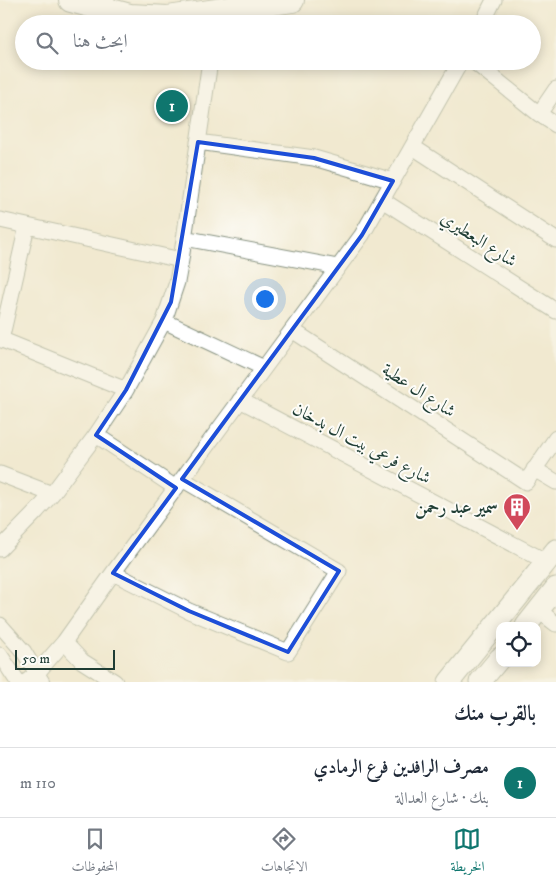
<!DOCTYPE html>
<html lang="ar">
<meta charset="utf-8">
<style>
body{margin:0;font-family:"IM FELL DW Pica",Amiri,serif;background:#f6f6f7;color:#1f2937;direction:rtl}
.controls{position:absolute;right:15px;bottom:15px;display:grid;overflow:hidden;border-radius:10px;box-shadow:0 2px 12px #0003}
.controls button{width:45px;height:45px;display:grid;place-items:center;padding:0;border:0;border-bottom:1px solid #e0e1e3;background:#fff;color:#1f2937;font:25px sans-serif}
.scale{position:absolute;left:15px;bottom:12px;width:100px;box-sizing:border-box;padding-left:5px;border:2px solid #1f3d34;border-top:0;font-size:14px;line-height:18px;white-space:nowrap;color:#1f3d34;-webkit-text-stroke:4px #fdfcf7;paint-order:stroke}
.you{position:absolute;left:264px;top:298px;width:18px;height:18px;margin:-12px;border:4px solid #fff;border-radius:50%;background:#1a73e8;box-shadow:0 0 0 8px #1a73e833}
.badge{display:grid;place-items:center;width:32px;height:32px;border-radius:50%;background:#0f766e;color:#fff;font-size:16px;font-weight:700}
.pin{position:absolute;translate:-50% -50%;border:2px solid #fff;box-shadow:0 1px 5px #0006}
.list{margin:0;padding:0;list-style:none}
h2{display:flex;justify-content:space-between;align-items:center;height:65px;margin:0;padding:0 20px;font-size:21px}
h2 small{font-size:16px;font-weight:400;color:#747a83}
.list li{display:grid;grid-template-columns:32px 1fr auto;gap:15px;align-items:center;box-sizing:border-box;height:70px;padding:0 20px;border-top:1px solid #e0e1e3}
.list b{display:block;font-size:19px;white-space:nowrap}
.list p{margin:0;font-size:16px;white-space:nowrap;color:#747a83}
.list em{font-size:16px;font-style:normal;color:#747a83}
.icon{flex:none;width:28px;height:28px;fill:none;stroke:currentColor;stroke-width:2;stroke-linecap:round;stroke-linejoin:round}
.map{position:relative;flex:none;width:556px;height:682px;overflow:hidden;direction:ltr}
.search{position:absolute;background:#fff;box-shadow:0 2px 12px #0003;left:15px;right:15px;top:15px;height:55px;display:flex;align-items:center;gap:12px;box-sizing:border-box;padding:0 18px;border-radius:28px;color:#747a83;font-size:19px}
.sheet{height:135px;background:#fff}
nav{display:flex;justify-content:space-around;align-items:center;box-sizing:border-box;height:70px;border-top:1px solid #e0e1e3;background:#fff;font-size:14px;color:#747a83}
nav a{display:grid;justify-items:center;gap:2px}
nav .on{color:#0f766e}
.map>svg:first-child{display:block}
</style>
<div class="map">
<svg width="556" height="682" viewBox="0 0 556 682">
<rect width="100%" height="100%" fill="#fdfcf7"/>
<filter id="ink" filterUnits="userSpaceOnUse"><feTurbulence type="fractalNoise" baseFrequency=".02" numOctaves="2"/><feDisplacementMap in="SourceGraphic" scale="10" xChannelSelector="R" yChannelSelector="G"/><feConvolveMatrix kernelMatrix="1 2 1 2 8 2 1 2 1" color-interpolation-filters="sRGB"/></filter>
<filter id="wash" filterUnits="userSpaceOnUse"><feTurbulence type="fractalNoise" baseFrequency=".0096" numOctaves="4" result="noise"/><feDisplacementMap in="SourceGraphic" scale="20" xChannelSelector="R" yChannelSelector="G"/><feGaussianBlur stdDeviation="1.12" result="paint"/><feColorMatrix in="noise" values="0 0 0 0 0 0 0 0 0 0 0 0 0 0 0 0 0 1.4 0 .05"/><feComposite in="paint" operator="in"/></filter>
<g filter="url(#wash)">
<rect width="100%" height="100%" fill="#f1e9d0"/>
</g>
<g filter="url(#ink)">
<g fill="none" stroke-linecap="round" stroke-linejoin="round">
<g stroke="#889382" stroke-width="17">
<path id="street" d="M482,24L494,0
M473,61L539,114L556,125
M539,114L556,89
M198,142L314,158L393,181
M413,147L556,240
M382,200L556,311
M0,220L181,260
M184,238L338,267
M164,321L264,368
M292,330L526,482L556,438
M0,339L126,390
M1,340L27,226
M240,400L547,562
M96,435L176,488
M534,469L556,482
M0,474L52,494
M0,549L37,511L52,494L96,435L126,390L164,321L177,282L181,260L210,61
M113,573L189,611L288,652L339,571L182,479
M538,610L556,624
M0,625L24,652L42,682
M64,642L82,661L115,682
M0,655L18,682
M26,682L37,673L64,642L113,573L362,235L461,61"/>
</g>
<g stroke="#889382" stroke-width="23">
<path id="secondary" d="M526,626L556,588
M449,682L556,550
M480,682L500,658"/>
</g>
<g stroke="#889382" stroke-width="26">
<path id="primary" d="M71,0L130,16L168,18L292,0"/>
</g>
<use href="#street" stroke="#fff" stroke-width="15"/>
<use href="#secondary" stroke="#fff" stroke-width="21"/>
<use href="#primary" stroke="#fff" stroke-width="24"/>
</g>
</g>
<path d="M0 0H556V682H0ZM198,142L314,158L393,181L362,235L182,479L339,571L288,652L189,611L113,573L176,488L96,435L126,390L171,302Z" fill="#f1e9d0" fill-opacity=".55" fill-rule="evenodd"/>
<path fill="none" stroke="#1d4ed8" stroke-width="4" stroke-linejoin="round" d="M198,142L314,158L393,181L362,235L182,479L339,571L288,652L189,611L113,573L176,488L96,435L126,390L171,302Z"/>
<defs>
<g id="building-pin" transform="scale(1.4375)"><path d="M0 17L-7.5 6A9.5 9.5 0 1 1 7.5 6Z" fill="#d1495b" stroke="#fdfcf7"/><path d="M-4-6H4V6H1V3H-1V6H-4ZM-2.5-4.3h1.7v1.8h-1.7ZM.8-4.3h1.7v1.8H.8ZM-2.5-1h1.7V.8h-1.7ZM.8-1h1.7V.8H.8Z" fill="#fff"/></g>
</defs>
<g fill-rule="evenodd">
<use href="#building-pin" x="517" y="507"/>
</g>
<g text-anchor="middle" stroke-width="4" stroke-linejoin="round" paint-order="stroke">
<g font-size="18" fill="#1f3d34" stroke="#fdfcf7">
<text transform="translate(479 239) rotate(33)" y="6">شارع البعطيري</text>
<text transform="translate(419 390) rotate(33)" y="6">شارع ال عطية</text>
<text transform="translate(362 443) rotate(28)" y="6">شارع فرعي بيت ال بدخان</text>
</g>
<g font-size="18" font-weight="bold" fill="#1f3d34" stroke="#fdfcf7" text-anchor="end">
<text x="498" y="513">سمير عبد رحمن</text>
</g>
</g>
</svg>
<div class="controls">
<button><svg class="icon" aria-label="locate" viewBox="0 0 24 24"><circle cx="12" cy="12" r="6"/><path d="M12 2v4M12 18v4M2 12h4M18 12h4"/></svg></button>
</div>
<div class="scale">50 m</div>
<div class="you"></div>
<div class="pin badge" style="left:172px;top:106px">1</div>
<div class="search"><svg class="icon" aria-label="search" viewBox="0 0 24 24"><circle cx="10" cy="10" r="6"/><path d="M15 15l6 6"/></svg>ابحث هنا</div>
</div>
<section class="sheet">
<h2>بالقرب منك<small></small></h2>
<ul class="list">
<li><span class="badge">1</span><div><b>مصرف الرافدين فرع الرمادي</b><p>بنك · شارع العدالة</p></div><em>110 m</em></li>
</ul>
</section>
<nav>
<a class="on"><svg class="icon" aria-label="map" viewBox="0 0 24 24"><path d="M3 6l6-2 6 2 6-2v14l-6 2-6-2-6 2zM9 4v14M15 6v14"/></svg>الخريطة</a>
<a><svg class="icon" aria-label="directions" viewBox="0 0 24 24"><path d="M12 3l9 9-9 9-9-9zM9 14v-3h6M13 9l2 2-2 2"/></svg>الاتجاهات</a>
<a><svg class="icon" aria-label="saved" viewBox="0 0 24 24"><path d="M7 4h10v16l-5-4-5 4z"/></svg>المحفوظات</a>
</nav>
